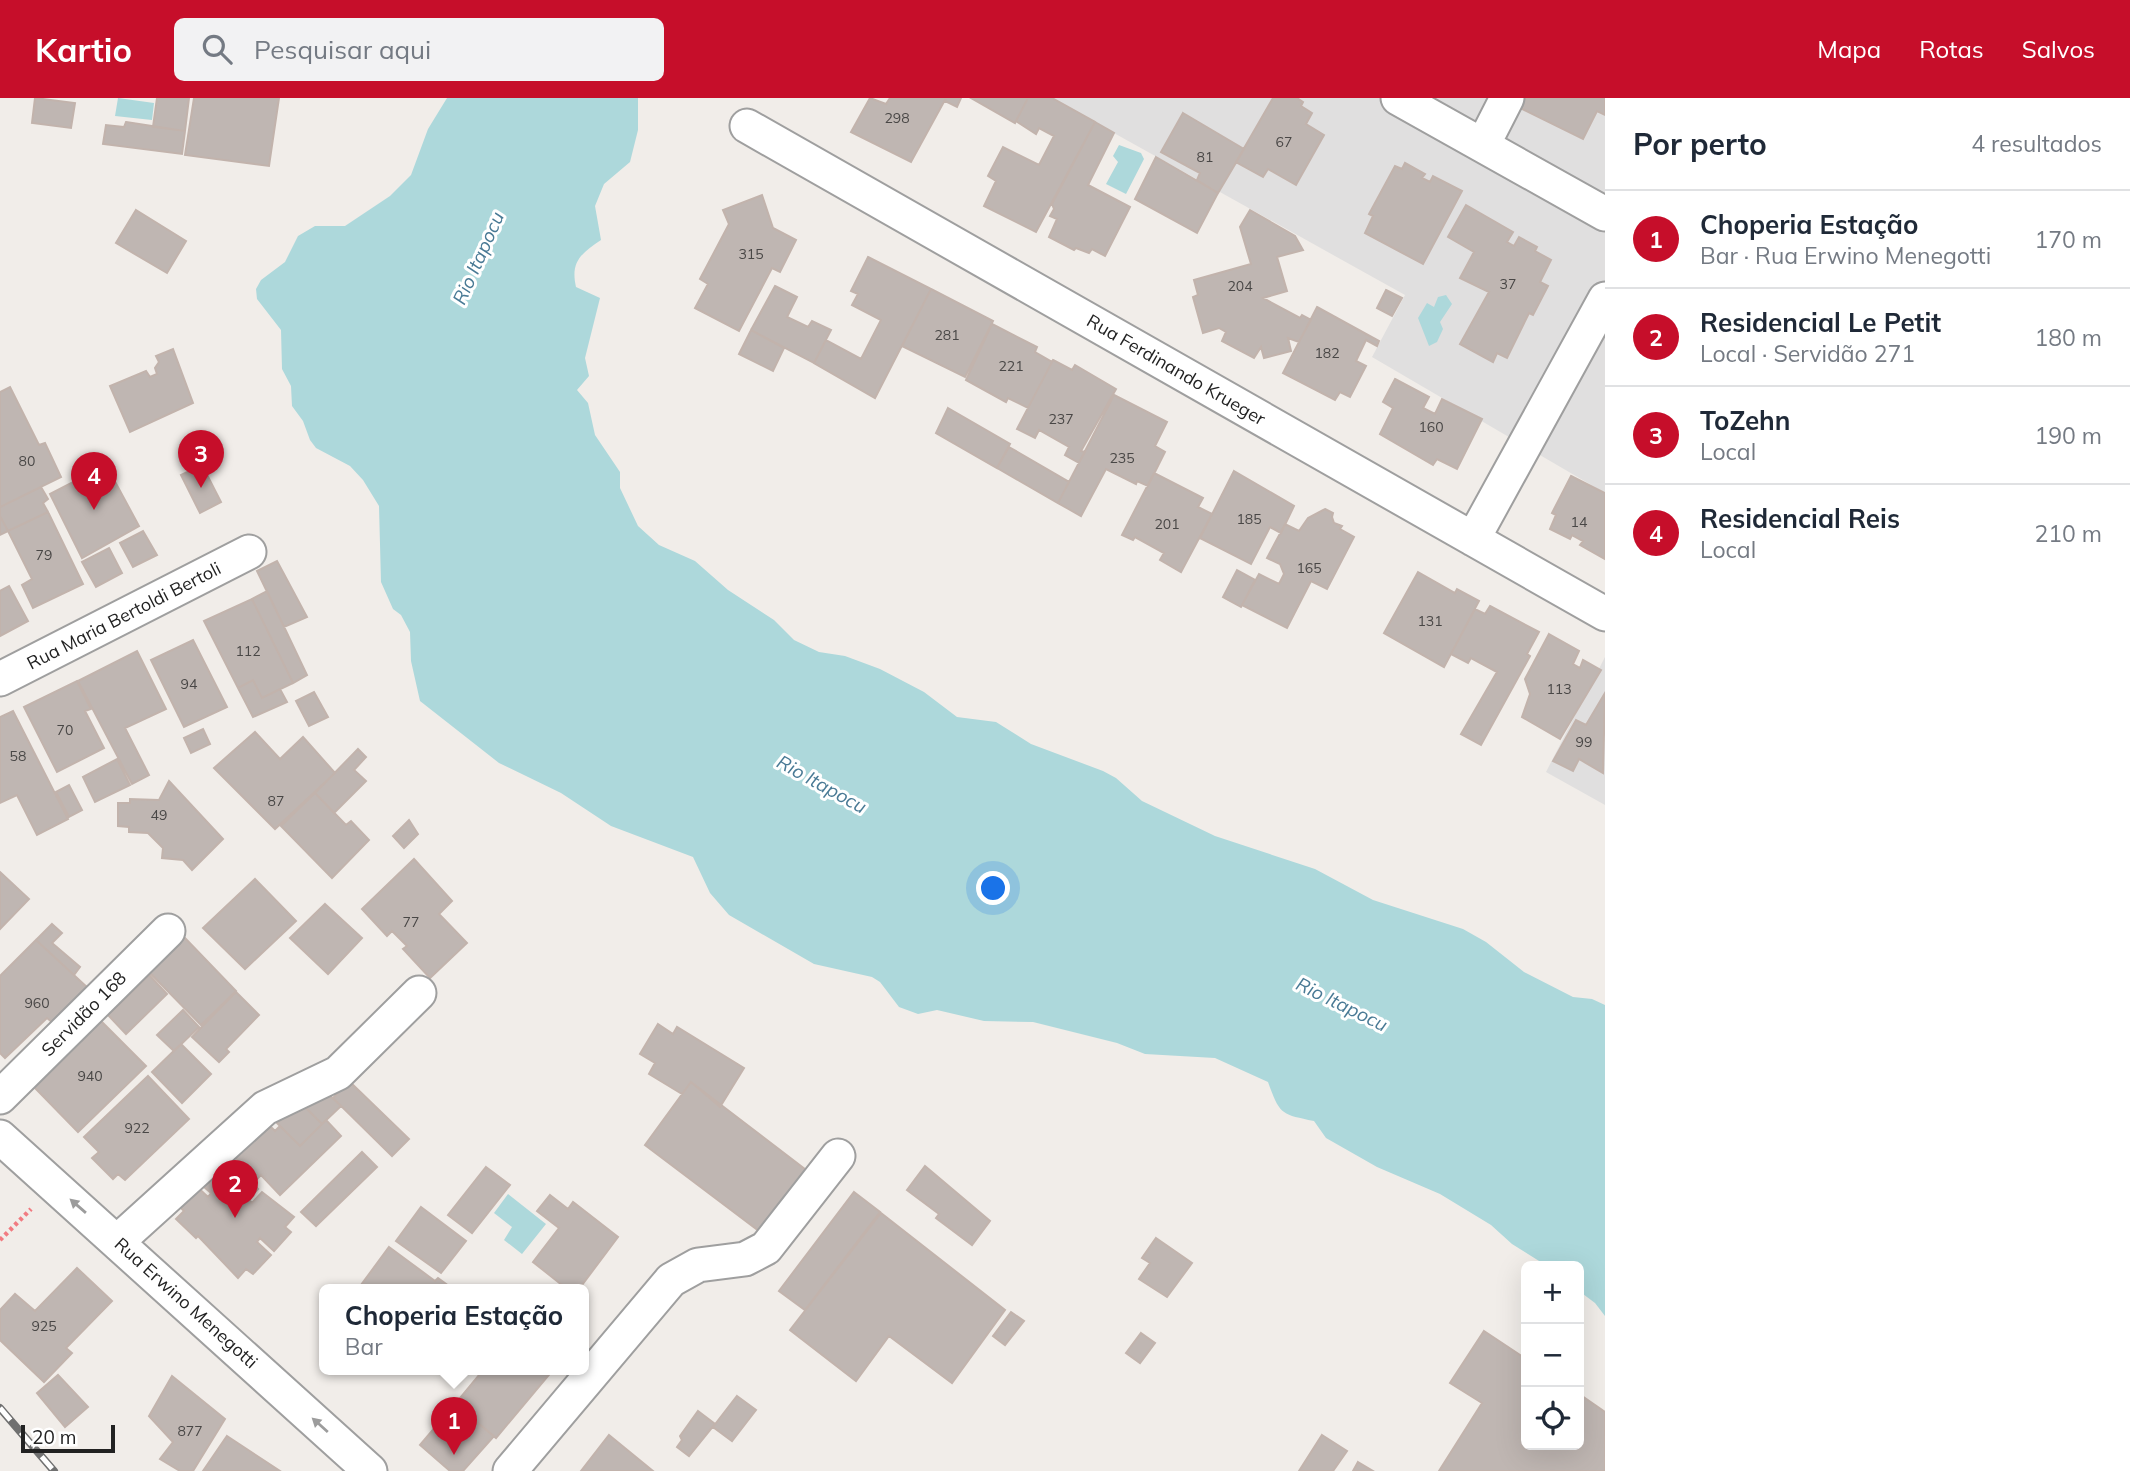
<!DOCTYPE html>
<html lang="pt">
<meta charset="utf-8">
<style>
body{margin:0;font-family:Mulish,sans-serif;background:#f2f2f3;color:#1f2937}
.controls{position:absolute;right:21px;bottom:21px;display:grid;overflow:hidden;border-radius:10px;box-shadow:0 7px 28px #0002}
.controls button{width:63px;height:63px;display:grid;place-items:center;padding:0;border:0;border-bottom:2px solid #e0e1e3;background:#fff;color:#1f2937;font:35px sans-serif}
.scale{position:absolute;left:21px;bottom:18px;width:94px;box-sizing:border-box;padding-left:7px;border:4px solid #222;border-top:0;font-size:19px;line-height:24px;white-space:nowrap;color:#222;-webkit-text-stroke:5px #fff;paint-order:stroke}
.you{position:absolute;left:994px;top:791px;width:24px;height:24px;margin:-18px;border:5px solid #fff;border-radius:50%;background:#1a73e8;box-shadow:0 0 0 10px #1a73e833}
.badge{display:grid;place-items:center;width:46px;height:46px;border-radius:50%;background:#c60e2a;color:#fff;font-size:23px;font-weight:700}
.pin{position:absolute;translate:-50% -58px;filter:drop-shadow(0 2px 4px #0008)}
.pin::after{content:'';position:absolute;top:37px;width:24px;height:21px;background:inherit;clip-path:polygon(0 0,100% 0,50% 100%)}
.popup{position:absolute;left:319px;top:1186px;width:270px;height:91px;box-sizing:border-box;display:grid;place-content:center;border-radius:10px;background:#fff;filter:drop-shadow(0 2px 5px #0005);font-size:23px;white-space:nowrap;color:#747a83}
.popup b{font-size:26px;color:#1f2937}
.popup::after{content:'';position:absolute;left:50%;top:100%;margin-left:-14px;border:14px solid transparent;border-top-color:#fff}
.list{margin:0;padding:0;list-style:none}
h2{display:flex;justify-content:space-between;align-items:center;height:91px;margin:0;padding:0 28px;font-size:30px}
h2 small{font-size:23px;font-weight:400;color:#747a83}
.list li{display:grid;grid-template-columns:46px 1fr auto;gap:21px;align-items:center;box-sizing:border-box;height:98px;padding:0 28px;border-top:2px solid #e0e1e3}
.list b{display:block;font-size:26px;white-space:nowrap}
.list p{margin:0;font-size:23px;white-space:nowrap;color:#747a83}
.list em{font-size:23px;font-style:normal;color:#747a83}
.icon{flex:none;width:38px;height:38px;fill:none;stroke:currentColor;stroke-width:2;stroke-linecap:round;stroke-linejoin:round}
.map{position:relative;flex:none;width:1605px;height:1373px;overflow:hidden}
header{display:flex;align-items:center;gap:42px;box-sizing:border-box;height:98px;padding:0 35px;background:#c60e2a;color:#fff}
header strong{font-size:33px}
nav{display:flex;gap:38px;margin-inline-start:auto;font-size:24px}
.search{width:490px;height:63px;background:#f2f2f3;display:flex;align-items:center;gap:18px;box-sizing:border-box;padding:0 24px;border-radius:10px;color:#747a83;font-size:26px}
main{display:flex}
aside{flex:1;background:#fff}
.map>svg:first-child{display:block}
</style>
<header>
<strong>Kartio</strong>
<div class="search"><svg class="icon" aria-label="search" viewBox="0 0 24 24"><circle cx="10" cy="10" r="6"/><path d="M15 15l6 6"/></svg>Pesquisar aqui</div>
<nav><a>Mapa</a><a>Rotas</a><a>Salvos</a></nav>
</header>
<main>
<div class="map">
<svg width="1605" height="1373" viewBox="0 0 1605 1373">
<rect width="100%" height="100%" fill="#f1ede9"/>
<path fill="#e0dfdf" d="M1051,0H1605V395L1372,259L1405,197Z
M1605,559V707L1546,674Z"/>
<path fill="#add8db" d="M118,0L154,5L152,22L115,18Z
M447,0H638V32L630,64L604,86L595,108L601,142C582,155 570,163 576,189L600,200L585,260L589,278L577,292L588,305L595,337L620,374V390L638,428L659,447L695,463L728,492L774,522L794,542L819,554L845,558L880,571L924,594L957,619L996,624L1031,646L1103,673L1116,680L1142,703L1215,738L1315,771L1373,802L1463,831L1486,844L1524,874L1573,899L1592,901L1605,907V1218L1595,1205L1579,1193V1168H1547L1512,1146L1491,1127L1440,1096L1377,1069L1326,1040L1314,1023C1281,1016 1280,1017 1268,984L1215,960L1145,956L1117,945L1033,924L984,923L937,912L918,916L899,909L880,884L872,879L814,866L729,817L710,795L693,759L611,728L561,695L499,665L420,603L411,563L410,534L401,517L393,511L381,484L379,408L363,382L350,368L316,350L310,342L303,323L292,308L291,288L282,271L281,232L257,201L256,191L261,182L285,164L298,138L315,128H345L390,98L411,77L428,31Z
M1119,47L1141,55L1144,61L1126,96L1106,86L1118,64L1113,58Z
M1446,197L1452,206L1440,224L1443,231L1437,244L1429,248L1418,220L1427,205L1434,209L1438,199Z
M508,1096L546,1126L522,1156L504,1142L512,1129L494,1115Z"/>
<path fill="#bfb6b2" stroke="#c2b3ac" stroke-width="2" d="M35,0L75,5L71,30L32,25Z
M157,0H189L185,33L153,29Z
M194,0H279L269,68L185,57Z
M870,0L886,6L890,0H946L911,64L851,34Z
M946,0H961L957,9L945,3Z
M971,0H1028L1015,25Z
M1028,0H1052L1095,24L1036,134L984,108L996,83L988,78L1003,49L1039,67L1054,38L1039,30L1036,36L1016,23Z
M1273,0H1297L1303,4L1301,8L1312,15L1306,26L1324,37L1296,87L1268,71L1263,79L1236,64Z
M1527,0H1605V17L1597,13L1583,41L1514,7Z
M1183,15L1244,51L1218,95L1197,82L1200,75L1161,54Z
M126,24L185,33L182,56L103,46L106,27L124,29Z
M1095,24L1114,35L1088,87L1130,109L1105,158L1092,151L1089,155L1076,150L1074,152L1049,139L1057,121L1050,118L1054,111L1052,106Z
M1156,59L1218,95L1197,135L1135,101Z
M1405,65L1425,76L1422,80L1430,84L1433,78L1462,93L1423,166L1365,135L1373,118L1369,116L1395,68L1402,71Z
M762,97L773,130L796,142L780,174L772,170L739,233L695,210L708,186L700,181L729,126L723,112Z
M1466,107L1513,134L1507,144L1514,148L1519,139L1537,149L1535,153L1551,162L1540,184L1548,188L1533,217L1529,215L1507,260L1497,255L1493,264L1460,246L1489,194L1460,180L1474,154L1448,139Z
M136,112L186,143L167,175L116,145Z
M1250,112L1295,138L1303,152L1277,159L1287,193L1263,200L1300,220L1302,217L1311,222L1299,244L1288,240L1291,253L1264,260L1261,249L1254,260L1222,243L1226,234L1219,230L1203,235L1193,199L1198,197L1194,182L1251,166L1240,129Z
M868,159L931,191L875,300L814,265L826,242L861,261L881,222L852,207L858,196L851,193Z
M775,188L797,199L787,219L808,229L812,223L831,232L814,265L751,232Z
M931,191L993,223L965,279L902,248Z
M1386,192L1402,200L1392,218L1377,210Z
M1317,209L1379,243L1377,248L1366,242L1356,263L1366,268L1350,299L1340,294L1335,302L1283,275Z
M992,226L1037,249L1035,254L1052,264L1028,310L1008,300L1006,304L966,282Z
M751,232L784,250L773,273L739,256Z
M173,251L193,305L130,334L110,288L146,273L150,279L157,276L155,270L159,264L156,258Z
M1053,262L1072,272L1075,267L1116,291L1081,353L1085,354L1079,365L1065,357L1069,349L1039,332L1035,340L1017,331Z
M1395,281L1429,299L1423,310L1435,316L1442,301L1482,321L1457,371L1437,361L1433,367L1380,336L1393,310L1383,304Z
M10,289L39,347L45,345L61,379L0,409V294Z
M1114,297L1167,324L1155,348L1165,354L1148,388L1137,383L1136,386L1106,371L1081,418L1058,405Z
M948,310L1010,346L997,370L936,335Z
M1009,349L1069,384L1058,405L997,370Z
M106,367L139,428L82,460L50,396Z
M202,367L221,404L200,415L181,377Z
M1234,373L1294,408L1281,435L1270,429L1251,466L1200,440Z
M1154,375L1203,400L1198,409L1212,416L1181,474L1160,462L1164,455L1135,439L1133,442L1122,437Z
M1571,378L1605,395V461L1580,447L1583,443L1572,437L1570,441L1550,431L1556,417L1552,415Z
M41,389L48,401L43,405L48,414L8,433L0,418V409Z
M1325,411L1333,415L1332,419L1334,425L1342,428L1340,431L1354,439L1327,491L1311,483L1287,530L1242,507L1259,476L1279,486L1284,476L1280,466L1267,460L1285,426L1299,433L1308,420Z
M48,414L83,486L33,510L22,487L32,481L8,433Z
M0,418L8,433L0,437Z
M143,433L157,457L133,469L120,445Z
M109,450L122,475L96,489L82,464Z
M277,463L307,519L284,529L257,473Z
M1237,472L1255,482L1241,509L1223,499Z
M1418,474L1455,495L1457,491L1479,503L1444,569L1384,535Z
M9,488L28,523L0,538V493Z
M267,493L307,577L293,585L252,501Z
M252,501L293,585L262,600L253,582L238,590L204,523Z
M1490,508L1539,534L1527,556L1530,558L1481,647L1461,636L1497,574L1471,560L1468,565L1451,556L1475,511L1485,516Z
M1549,536L1579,553L1573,566L1580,570L1583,562L1601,572L1560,641L1522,619L1530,596L1525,581Z
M193,542L227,609L184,629L151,562Z
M137,553L166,611L125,630L149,677L132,686L78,583Z
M253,582L262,600L280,591L287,604L253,619L238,590Z
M77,583L91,611L85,613L104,650L57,674L24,609Z
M314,594L328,619L309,628L296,603Z
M1605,595L1603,675L1579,661L1573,673L1553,663L1576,622L1586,627Z
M13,613L68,721L37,737L17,697L0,705V619Z
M203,631L210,646L191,655L184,640Z
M255,634L280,661L303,639L335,675L275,731L214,670Z
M358,651L366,659L354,672L366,683L334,715L315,695Z
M117,661L130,687L95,704L83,679Z
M169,683L223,741L192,772L183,762L162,760L163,750L148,735L129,734V729L118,728V705H130V701L159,702Z
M69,687L82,712L69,719L56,694Z
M315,695L346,727L351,723L369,742L332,780L281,728Z
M409,722L418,736L404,750L393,738Z
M414,761L452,803L439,816L467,845L430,880L403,851L407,848L392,833L387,838L362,811Z
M0,774L29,801L0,831Z
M255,781L296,823L245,871L203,830Z
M325,806L362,840L328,876L290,840Z
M52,826L62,835L52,845L80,869L74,877L36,842Z
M184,839L236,893L201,927L148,873Z
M36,842L89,891L53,925L47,920L5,960L0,955V878Z
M149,877L167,896L126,936L108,917Z
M236,894L259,917L226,951L229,954L219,964L192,939Z
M183,912L199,929L174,953L157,937Z
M101,923L146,968L78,1034L34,989Z
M658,926L673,936L677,929L744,970L720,1009L691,984L682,996L649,976L655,965L640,956Z
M181,946L211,976L182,1005L152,974Z
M148,978L189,1021L125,1082L118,1076L113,1081L92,1060L99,1054L84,1039Z
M349,983L409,1041L392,1058L333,1000Z
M691,984L810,1075L763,1136L645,1047Z
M327,995L341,1008L322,1026L300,1004Z
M300,1004L322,1026L300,1048L277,1025Z
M261,1019L275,1033L280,1028L300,1048L326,1022L341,1038L280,1097L261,1077L257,1081L227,1052Z
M362,1054L377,1069L316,1128L301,1114Z
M231,1063L258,1091L248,1101L252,1105L262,1094L294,1119L285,1129L291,1134L274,1153L260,1140L257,1144L271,1157L253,1176L246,1171L238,1180L198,1138L196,1140L176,1121L184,1113L177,1106L194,1086L208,1099L211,1095L197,1083L215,1064L223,1071Z
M925,1068L990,1123L972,1147L936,1120L939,1116L907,1092Z
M486,1069L510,1087L472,1135L448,1117Z
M854,1094L880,1114L805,1212L779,1193Z
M550,1097L568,1111L573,1104L618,1139L579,1191H567L533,1164L559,1130L537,1113Z
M421,1109L466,1143L441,1175L396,1143Z
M881,1115L1005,1212L952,1285L889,1238L856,1283L790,1232Z
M1156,1140L1192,1165L1167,1199L1139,1181L1150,1165L1142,1160Z
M389,1149L435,1183L438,1180L453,1191H358Z
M77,1170L112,1203L66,1250L72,1255L44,1284L0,1242V1212L15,1196L35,1213Z
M1011,1214L1024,1223L1005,1247L993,1238Z
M1484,1233L1526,1261V1347H1579V1296L1605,1314V1373H1439L1482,1305L1450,1285Z
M1141,1235L1155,1245L1140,1265L1126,1255Z
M484,1271L553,1272L496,1340L455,1306Z
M58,1277L88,1309L65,1329L37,1295Z
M172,1278L225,1321L193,1373H180L160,1361L173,1344L149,1318Z
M737,1298L756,1312L732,1343L713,1329Z
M455,1306L494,1338L463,1373H450L420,1347Z
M698,1313L715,1326L689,1358L677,1349L682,1342L680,1338Z
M609,1337L653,1373H581Z
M1322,1337L1347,1353L1333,1373H1299Z
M227,1338L280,1373H203Z
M1358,1364L1373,1373H1353Z"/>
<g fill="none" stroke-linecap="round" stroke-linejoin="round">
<g stroke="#9f9f9f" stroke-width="37">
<path id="minor" d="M1398,0L1605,116
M747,28L1605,516
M1483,47L1507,0
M1473,441L1605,201
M0,581L249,454
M0,999L168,833
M0,1039L370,1373
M118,1143L265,1010L338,975L419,895
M510,1373L671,1182L698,1167L745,1161L766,1150L838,1058"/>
</g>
<path stroke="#f17b81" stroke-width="4.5" stroke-dasharray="3.5 3.5" stroke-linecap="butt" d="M0,1142L31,1111"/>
<use href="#minor" stroke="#fff" stroke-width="33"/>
<g stroke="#707070" stroke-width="8">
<path id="rail" d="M0,1310L54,1373"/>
</g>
<use href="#rail" stroke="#fff" stroke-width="5" stroke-dasharray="16" stroke-linecap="butt"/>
</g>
<defs><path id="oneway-solid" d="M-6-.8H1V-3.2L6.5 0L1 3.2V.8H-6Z" transform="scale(1.75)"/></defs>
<g fill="#9c9c9c">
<use href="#oneway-solid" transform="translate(78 1108) rotate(-139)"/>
<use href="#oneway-solid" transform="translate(320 1327) rotate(-138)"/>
</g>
<g text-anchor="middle" stroke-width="6" stroke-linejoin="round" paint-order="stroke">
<g font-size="14" fill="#494746">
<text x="897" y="25">298</text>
<text x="1284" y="49">67</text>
<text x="1205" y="64">81</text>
<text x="751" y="161">315</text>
<text x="1508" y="191">37</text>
<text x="1240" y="193">204</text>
<text x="947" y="242">281</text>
<text x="1327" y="260">182</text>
<text x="1011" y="273">221</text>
<text x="1061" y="326">237</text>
<text x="1431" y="334">160</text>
<text x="1122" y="365">235</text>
<text x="27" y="368">80</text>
<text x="1249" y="426">185</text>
<text x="1579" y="429">14</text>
<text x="1167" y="431">201</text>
<text x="44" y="462">79</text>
<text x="1309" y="475">165</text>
<text x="1430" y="528">131</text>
<text x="248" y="558">112</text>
<text x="189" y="591">94</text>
<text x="1559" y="596">113</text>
<text x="65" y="637">70</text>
<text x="1584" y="649">99</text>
<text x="18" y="663">58</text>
<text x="276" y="708">87</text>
<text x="159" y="722">49</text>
<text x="411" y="829">77</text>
<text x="37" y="910">960</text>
<text x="90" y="983">940</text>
<text x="137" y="1035">922</text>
<text x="44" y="1233">925</text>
<text x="190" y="1338">877</text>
</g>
<g font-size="18" fill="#222" stroke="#fff">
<text transform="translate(1176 272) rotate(30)" y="6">Rua Ferdinando Krueger</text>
<text transform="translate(124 518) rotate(-27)" y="6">Rua Maria Bertoldi Bertoli</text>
<text transform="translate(84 916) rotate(-45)" y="6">Servidão 168</text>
<text transform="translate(186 1205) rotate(42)" y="6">Rua Erwino Menegotti</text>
</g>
<g font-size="19" font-style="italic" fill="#497a95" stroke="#fff">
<text transform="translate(478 160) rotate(-66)" y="7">Rio Itapocu</text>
<text transform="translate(822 686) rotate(29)" y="7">Rio Itapocu</text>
<text transform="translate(1342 906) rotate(26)" y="7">Rio Itapocu</text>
</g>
</g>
</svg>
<div class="controls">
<button>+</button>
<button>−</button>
<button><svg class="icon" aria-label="locate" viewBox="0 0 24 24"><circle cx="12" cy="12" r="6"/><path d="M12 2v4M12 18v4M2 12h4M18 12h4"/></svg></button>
</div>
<div class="scale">20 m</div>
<div class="you"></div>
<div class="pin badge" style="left:454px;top:1357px">1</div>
<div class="popup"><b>Choperia Estação</b>Bar</div>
<div class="pin badge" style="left:235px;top:1120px">2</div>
<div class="pin badge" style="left:201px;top:390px">3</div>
<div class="pin badge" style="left:94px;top:412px">4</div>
</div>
<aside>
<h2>Por perto<small>4 resultados</small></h2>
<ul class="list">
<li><span class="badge">1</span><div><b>Choperia Estação</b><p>Bar · Rua Erwino Menegotti</p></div><em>170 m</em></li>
<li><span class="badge">2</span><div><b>Residencial Le Petit</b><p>Local · Servidão 271</p></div><em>180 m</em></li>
<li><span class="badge">3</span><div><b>ToZehn</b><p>Local</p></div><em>190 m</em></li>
<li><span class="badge">4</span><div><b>Residencial Reis</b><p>Local</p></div><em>210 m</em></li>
</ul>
</aside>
</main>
